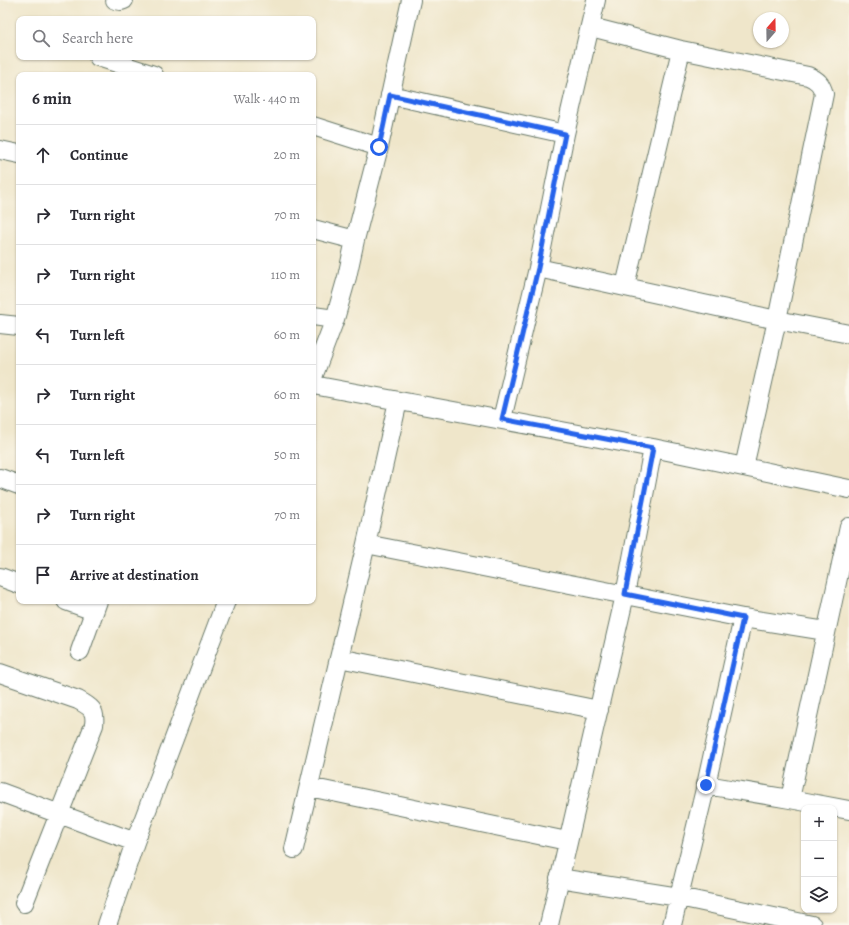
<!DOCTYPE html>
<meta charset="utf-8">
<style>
body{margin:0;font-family:Alegreya,serif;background:#f7f7f7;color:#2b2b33}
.controls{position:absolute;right:12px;bottom:12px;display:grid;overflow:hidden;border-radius:8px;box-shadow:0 1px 3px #0004}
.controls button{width:36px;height:36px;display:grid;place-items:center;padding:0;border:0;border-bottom:1px solid #e1e1e2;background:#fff;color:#2b2b33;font:20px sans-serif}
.compass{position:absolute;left:753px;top:12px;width:36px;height:36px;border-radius:50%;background:#fff;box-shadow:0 1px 3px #0004;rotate:20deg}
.stop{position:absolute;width:12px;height:12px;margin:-9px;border:3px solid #2563eb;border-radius:50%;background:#fff}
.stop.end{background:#2563eb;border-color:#fff;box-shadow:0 1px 4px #0008}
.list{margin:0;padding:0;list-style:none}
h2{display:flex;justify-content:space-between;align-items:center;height:52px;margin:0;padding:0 16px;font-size:17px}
h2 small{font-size:13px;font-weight:400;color:#7c7c81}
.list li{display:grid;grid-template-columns:26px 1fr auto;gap:12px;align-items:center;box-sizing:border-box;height:60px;padding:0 16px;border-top:1px solid #e1e1e2}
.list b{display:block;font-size:15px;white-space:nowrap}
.list em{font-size:13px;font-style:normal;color:#7c7c81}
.icon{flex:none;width:22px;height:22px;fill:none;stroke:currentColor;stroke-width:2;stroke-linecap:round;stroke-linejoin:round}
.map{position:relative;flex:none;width:849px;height:925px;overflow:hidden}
.search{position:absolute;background:#fff;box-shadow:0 1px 3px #0004;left:16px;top:16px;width:300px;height:44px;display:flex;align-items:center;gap:10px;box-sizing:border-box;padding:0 14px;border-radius:8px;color:#7c7c81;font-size:15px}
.panel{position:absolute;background:#fff;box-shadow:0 1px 3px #0004;left:16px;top:72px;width:300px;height:532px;border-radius:8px}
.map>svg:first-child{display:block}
</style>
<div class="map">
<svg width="849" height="925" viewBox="0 0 849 925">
<rect width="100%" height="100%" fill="#fbf7ec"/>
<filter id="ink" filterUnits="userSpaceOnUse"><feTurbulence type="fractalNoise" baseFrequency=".025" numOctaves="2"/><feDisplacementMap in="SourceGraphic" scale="8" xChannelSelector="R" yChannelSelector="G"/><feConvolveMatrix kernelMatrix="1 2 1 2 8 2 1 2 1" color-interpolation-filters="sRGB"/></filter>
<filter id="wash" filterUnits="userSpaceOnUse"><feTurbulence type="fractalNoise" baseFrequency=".012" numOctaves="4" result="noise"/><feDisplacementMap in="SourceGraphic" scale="16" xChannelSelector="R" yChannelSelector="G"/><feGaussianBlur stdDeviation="0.9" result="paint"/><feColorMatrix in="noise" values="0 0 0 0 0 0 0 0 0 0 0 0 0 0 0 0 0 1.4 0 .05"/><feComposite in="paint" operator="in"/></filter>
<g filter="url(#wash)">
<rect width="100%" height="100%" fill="#efe6ca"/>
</g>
<g filter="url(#ink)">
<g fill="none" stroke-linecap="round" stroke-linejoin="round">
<g stroke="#687868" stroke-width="20">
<path id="street" d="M115,0L121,1L124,0
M591,27L681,50L808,76C818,80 821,84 824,94L777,320L744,467
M98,57L154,75
M390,95L565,134
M313,126L379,147
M0,150L19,154
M313,229L355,240
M538,268L777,320L849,334
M625,286L681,50
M313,316L335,319
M0,324L19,326
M313,377L335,319L347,277L355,240L379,147L411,0
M313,385L653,448L849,489
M502,419L538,268L565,134L596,0
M0,478L19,485
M366,544L743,618L826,631
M0,577L19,584
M66,601L94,611
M80,651L98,601
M339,658L599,710
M0,673L78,700C91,707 96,710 94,725L24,903
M706,785L790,799L849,810
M309,787L567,841
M0,792L135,842
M790,799L849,527
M294,849L366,544L398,401
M559,878L679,897L812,925
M107,925L135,842L226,601
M549,925L625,595L653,448
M672,925L706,785L743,618"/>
</g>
<use href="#street" stroke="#fff" stroke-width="18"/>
</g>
</g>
<g fill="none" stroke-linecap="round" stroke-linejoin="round" filter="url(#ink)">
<path stroke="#2563eb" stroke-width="5" d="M379,147L390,95L565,134L538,268L502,419L653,448L625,594L743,618L706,785"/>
</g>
</svg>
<div class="controls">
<button>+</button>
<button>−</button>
<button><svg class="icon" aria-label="layers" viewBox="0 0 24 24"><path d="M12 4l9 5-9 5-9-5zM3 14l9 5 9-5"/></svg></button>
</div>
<svg class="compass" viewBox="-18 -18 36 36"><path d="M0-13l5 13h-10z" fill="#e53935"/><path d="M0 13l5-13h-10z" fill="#7c7c81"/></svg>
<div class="stop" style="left:379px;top:147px"></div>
<div class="stop end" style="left:706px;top:785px"></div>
<div class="search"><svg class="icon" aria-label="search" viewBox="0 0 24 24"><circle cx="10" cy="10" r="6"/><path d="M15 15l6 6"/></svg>Search here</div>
<section class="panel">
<h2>6 min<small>Walk · 440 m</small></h2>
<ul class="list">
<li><svg class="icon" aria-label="ahead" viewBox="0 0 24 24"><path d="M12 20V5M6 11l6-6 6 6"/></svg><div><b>Continue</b></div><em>20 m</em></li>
<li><svg class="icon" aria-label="right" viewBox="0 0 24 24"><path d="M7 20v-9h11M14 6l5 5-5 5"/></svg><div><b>Turn right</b></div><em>70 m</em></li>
<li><svg class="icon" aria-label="right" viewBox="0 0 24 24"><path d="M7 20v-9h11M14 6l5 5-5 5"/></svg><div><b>Turn right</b></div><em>110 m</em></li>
<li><svg class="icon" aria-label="left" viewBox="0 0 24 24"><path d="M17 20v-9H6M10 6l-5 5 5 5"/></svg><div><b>Turn left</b></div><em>60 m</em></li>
<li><svg class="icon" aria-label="right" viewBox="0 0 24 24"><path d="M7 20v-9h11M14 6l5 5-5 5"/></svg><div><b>Turn right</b></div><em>60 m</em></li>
<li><svg class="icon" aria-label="left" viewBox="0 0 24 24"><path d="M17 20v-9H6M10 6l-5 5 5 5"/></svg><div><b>Turn left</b></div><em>50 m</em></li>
<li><svg class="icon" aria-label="right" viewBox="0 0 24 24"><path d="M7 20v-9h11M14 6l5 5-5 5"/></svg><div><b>Turn right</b></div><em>70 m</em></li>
<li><svg class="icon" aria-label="arrive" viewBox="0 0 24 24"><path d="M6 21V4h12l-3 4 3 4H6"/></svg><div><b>Arrive at destination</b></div></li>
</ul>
</section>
</div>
